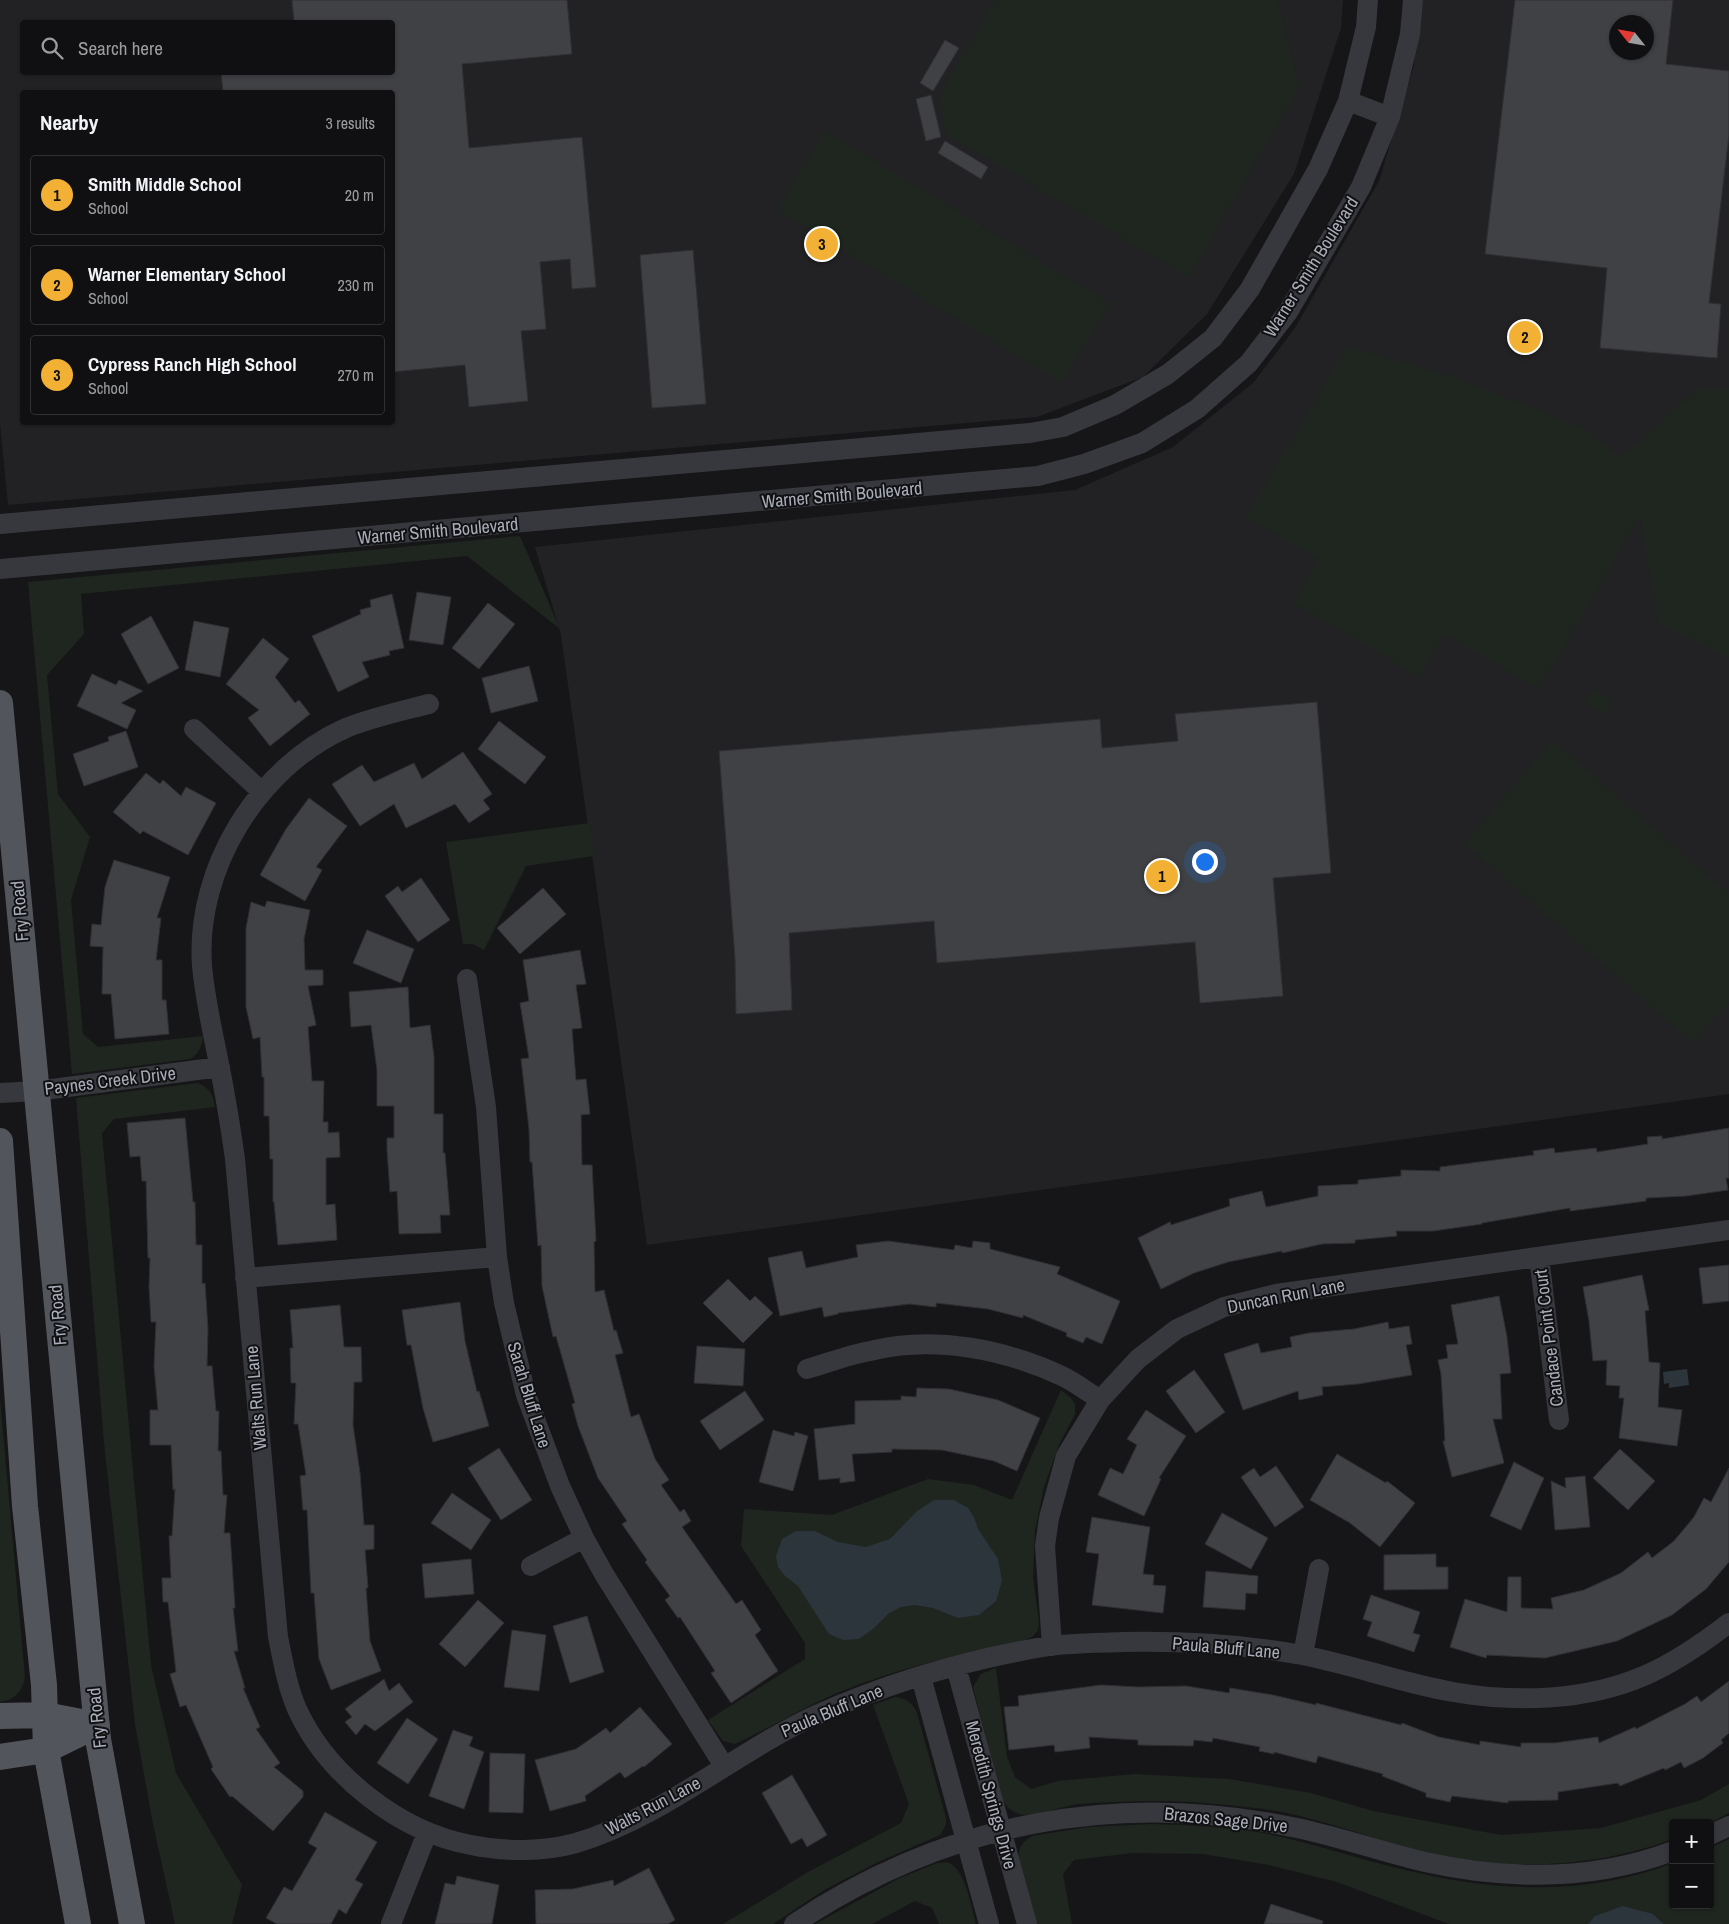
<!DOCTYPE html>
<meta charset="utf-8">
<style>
body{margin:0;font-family:"Archivo Narrow",sans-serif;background:#1e1e20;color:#f1f3f6}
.controls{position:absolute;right:15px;bottom:15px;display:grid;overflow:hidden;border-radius:5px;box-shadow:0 1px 4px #0004}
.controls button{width:45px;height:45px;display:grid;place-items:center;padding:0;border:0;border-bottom:1px solid #303032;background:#101012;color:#f1f3f6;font:25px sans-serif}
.compass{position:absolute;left:1609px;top:15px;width:45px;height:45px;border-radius:50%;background:#101012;box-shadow:0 1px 4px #0004;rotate:301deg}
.you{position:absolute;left:1204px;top:861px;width:18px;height:18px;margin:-12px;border:4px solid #fff;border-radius:50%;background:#1a73e8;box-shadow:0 0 0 8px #1a73e833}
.badge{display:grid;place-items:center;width:32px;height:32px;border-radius:50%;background:#f2b134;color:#111;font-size:16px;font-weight:700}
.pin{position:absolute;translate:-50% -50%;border:2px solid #fff;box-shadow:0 1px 5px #0006}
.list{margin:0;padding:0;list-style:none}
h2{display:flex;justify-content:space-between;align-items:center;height:65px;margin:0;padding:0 20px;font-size:21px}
h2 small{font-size:16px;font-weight:400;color:#9c9d9f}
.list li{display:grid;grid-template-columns:32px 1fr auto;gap:15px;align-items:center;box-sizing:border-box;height:80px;margin:0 10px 10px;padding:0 10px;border:1px solid #303032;border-radius:5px}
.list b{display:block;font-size:19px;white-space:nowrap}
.list p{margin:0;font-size:16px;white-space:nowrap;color:#9c9d9f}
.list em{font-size:16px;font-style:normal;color:#9c9d9f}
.icon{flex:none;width:28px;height:28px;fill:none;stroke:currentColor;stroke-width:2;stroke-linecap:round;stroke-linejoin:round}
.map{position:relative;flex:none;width:1729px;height:1924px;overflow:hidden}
.search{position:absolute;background:#101012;box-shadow:0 1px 4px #0004;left:20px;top:20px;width:375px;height:55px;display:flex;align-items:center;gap:12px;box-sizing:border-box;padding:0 18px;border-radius:5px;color:#9c9d9f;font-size:19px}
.panel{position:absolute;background:#101012;box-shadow:0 1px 4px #0004;left:20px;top:90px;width:375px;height:335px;border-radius:5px}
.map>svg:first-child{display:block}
</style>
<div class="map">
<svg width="1729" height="1924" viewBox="0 0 1729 1924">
<rect width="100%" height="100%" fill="#161618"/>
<path fill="#222225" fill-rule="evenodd" d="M0,0H1343L1341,28L1294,174L1207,314L1143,377L1037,417L8,505L0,424ZM22,22H392V72H22ZM22,92H392V422H22Z
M1418,0H1729V1094L647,1245L561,635L535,547L1075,490L1173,447L1253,383L1295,328L1379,181L1414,65ZM1616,22H1646V52H1616Z"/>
<path fill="#1e261f" d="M995,0H1277L1299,87L1189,277L946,134L940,95Z
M825,131L1110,303L1062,383L777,210Z
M1347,346L1446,374L1582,427L1621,458L1697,388L1719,390L1729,388V658L1658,623L1640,516L1539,689L1445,634L1420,677L1294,603L1319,560L1246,517Z
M520,536L560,629L467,556L81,594L84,634L47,675L58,794L90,837L71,900L83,1034L98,1047L203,1036C202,1047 199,1054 190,1059L72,1074L28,582Z
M1594,688L1614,701L1604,716L1584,702Z
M1553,740L1729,894V1002L1693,1043L1464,843Z
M590,823L594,856L526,866L484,950L473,944H463L446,842Z
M198,1083C210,1089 213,1093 215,1107L114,1119L102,1133L151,1665L176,1773L242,1885L232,1924H175L153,1824L135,1724L104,1443L76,1098Z
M1061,1390L1071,1398L1075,1404V1414L1059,1445L1044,1487L1035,1531L1033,1578L1039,1621L1038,1630L1032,1637L1021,1642C958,1654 896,1669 837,1693C802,1708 770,1728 735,1744L723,1741L708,1720L805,1659V1643L741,1546L744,1509L832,1515L928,1479L974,1485L1012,1500Z
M0,1399L25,1677C23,1691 15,1700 0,1702Z
M996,1668L1007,1757L1015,1777L1031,1789L1058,1781L1135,1774L1229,1779L1311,1793L1373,1811L1501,1835L1601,1828L1701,1800L1729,1784V1813L1710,1823H1673V1839C1598,1867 1516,1871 1439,1855C1386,1844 1335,1823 1282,1812C1260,1808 1237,1806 1215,1804C1170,1799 1124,1801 1079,1804C1061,1806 1037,1817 1020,1814C1009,1812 1004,1803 1000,1794L973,1687L981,1674Z
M895,1697C907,1699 912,1702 917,1713L946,1818V1825L940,1835L878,1862L824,1890L773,1924H723L808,1872L901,1823L909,1804L873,1705Z
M1151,1824C1186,1825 1222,1826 1257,1832C1304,1840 1350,1857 1397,1868C1487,1891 1584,1898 1673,1863V1905H1710V1848L1729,1839V1924H1664L1653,1914L1596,1916L1588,1924H1449L1337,1882L1269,1865L1203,1854L1133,1853L1074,1860L1063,1874L1072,1924H1037L1018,1858C1019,1847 1022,1842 1032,1836L1088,1827Z
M937,1863C940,1863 946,1862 949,1863C965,1869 972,1909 976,1924H939L932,1908L915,1901L872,1924H815L898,1879Z"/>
<path fill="#2c353c" d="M1687,1369L1689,1385L1669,1388V1383L1664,1384L1663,1372Z
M934,1500H954L968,1508L974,1517L978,1529L998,1559L1002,1581L996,1601L979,1615L958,1618L933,1608L915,1605L901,1607L888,1614L874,1628L859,1639L843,1640L829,1634L798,1586L785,1576L778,1567L776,1556L782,1539L796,1531H815L838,1542L866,1547L890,1539L917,1511Z
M1623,1906L1653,1914L1664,1924H1588L1595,1916Z"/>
<path fill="#404145" stroke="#303034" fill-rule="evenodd" d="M292,0H567L572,54L462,64L469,148L582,137L596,287L572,289L570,259L540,262L546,329L521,331L528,401L469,407L465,365L392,372V92H223L221,72H392V22H294Z
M1515,0H1673L1666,64L1729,71V135L1709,303L1721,304L1717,358L1600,348L1607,268L1485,254ZM1616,22H1646V52H1616Z
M945,40L959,48L933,91L920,83Z
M931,95L941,137L926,141L916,99Z
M945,141L988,167L981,179L938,153Z
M693,250L706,404L652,408L640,255Z
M417,592L451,597L443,645L409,640Z
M392,594L404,648L389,651L390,655L362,662L369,677L338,692L312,636L361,614L360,610L371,607L370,600Z
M488,603L515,624L479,669L452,648Z
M151,616L179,668L148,684L121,634Z
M194,621L229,628L220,677L185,670Z
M263,638L289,659L275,677L295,703L299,700L310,714L270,746L248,718L259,710L226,684Z
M529,666L538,701L491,713L482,678Z
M92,674L116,685L119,680L143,691L121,703L136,710L127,729L77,706Z
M1317,702L1331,873L1273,878L1283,996L1200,1003L1195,942L937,963L934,921L789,933L792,1010L736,1014L735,958L719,751L1100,719L1102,748L1178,741L1175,714Z
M499,721L546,757L525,784L478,749Z
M126,731L138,767L84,786L73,754L109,741L108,737Z
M463,752L492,794L483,800L490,809L469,823L455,804L406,828L394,804L360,826L332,784L362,765L374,782L414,763L422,779Z
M146,773L160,784L163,780L181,796L186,787L216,803L188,855L143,831L140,834L113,812Z
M309,798L347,826L316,867L322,870L305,901L260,875L286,829Z
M114,860L170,877L157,918H161L156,960H162V1000H166L169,1034L115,1039L111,994H102L103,947L90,946L92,924L101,925L105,887Z
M421,878L450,920L418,942L385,896L398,886L402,892Z
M543,888L566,914L520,954L497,928Z
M267,901L310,910L304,939L305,970H323V985L308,986L316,1025L308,1027L312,1081H324L323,1122H328V1133L339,1132L340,1157L326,1158V1205L335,1204L337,1240L278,1245L274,1202H273V1159H270L269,1116H264V1077H262L260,1037L253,1039L246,1007V928L251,902L265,907Z
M367,930L414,949L401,983L353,963Z
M580,950L586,984L576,985L582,1028L572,1029L576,1080L586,1079L590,1114L581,1115L582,1165H592L596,1241L594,1242L595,1292L604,1290L614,1331L616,1330L623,1353L615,1355L631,1417L639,1414L655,1459L669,1480L661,1485L680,1512L684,1509L691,1521L682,1527L736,1604L742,1600L761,1630L755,1635L778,1671L731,1703L711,1673L715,1671L680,1617L678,1618L665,1600L670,1596L645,1562L647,1560L622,1524L627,1521L598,1478L578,1426L572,1404L575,1403L556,1336L553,1337L542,1286L541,1245L538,1246L532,1162H530L529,1129L521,1059L529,1058L520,1003L529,1001L523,960Z
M408,987L410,1028L430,1025L434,1057V1114H443V1153H445L450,1215H440L441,1233L399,1234L397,1191L390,1192L387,1150V1138H394V1106H377V1070L371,1025L351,1027L349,992Z
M185,1118L193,1202H195L196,1245H202V1284L205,1283L208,1329L207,1366H212L216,1411H219L218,1451H221L223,1495H227L224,1533H230L235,1608H233L238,1651H234L245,1688H243L260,1727L256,1729L280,1763L274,1767L303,1791V1797L273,1831L232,1796L230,1797L211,1769L213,1767L186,1705L180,1707L170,1674L176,1672L168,1602H163L162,1578H171L169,1536H172L175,1489L173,1490L171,1445H150V1410H158L154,1366L156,1322H151L149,1287L150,1258H148L146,1181H142L140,1156L130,1157L127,1123Z
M1729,1128V1178H1726L1728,1190L1686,1196L1646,1198V1201L1570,1211V1208L1482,1223V1224L1433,1231H1396L1397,1236L1355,1240V1243L1322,1244L1282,1253V1251L1228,1262L1194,1273L1161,1289L1138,1238L1170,1222L1171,1225L1230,1206L1229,1199L1262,1191L1266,1207L1318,1196V1186L1358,1184V1180L1401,1176V1170L1440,1171V1167L1534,1155L1533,1151L1554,1148L1555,1153L1596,1148L1597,1152L1648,1144L1647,1137L1662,1136V1139Z
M888,1241L954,1250L955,1245L972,1248L973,1241L990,1243V1249L1060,1267L1057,1274L1120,1301L1102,1344L1086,1337L1083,1343L1066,1336L1067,1333L1023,1315V1318L988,1309L936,1303V1307L909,1304L838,1313V1314L824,1317L822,1307L780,1316L768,1258L802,1251L806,1268L858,1257L856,1245Z
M1729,1265V1301L1703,1304L1699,1268Z
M1642,1275L1649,1310L1645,1311L1649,1362L1660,1363L1658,1407L1682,1410L1677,1446L1619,1438L1624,1398H1619L1620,1386L1606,1385L1607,1360L1593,1361L1589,1321L1583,1287Z
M728,1279L750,1301L755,1296L773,1313L743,1343L703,1303Z
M1499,1296L1507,1337L1511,1373L1500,1374L1502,1419H1493L1504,1463L1452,1477L1443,1441H1445L1441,1374L1438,1360L1448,1358L1446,1345L1458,1344L1451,1305Z
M460,1302L465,1341L477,1392L479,1391L489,1426L433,1442L423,1408L411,1345H407L402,1310Z
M340,1305L344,1347H361L362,1382H354L353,1425L360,1473L364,1525H374V1549L365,1550L368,1588H366L370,1641L381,1671L331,1690L319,1659L314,1593H311L307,1510H303L300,1476L306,1475L298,1424H294L296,1383H291L290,1348H293L290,1310Z
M1388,1322L1389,1329L1409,1326L1412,1344L1406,1345L1412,1375L1358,1384L1322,1387L1323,1395L1299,1400L1298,1391L1243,1410L1224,1354L1258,1343L1261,1353L1292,1347L1290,1337L1309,1333L1354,1329Z
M697,1346L745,1349L743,1386L694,1383Z
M1194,1370L1225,1412L1196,1433L1166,1391Z
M917,1388L949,1389L998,1400L1040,1418L1017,1471L994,1461L942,1450L892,1449V1452L852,1454L855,1481L840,1483V1478L819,1480L814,1429L855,1424V1401L901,1400V1396L916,1397Z
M745,1391L764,1420L720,1450L700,1421Z
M1146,1410L1186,1436L1159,1478L1161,1479L1144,1516L1098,1495L1110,1468L1123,1474L1137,1445L1127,1439Z
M773,1430L794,1436L795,1432L808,1436L793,1491L759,1482Z
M499,1448L532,1500L501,1520L468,1468Z
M1620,1449L1655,1481L1628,1510L1593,1478Z
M1337,1454L1386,1483L1387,1481L1415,1503L1380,1547L1350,1523L1310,1500Z
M1514,1462L1544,1478L1521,1530L1490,1516Z
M1276,1466L1304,1507L1275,1527L1241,1477L1254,1468L1260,1477Z
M1729,1468V1562L1706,1589L1672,1615L1617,1641L1545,1658L1487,1655L1486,1658L1450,1647L1465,1599L1507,1612L1508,1577H1521V1608L1553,1609L1551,1598L1584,1590L1621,1573L1648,1552L1652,1558L1674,1541L1694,1517L1704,1498L1711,1502Z
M1585,1476L1590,1527L1555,1530L1551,1481L1566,1488L1565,1478Z
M452,1493L491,1520L471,1550L431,1523Z
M1222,1513L1268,1538L1251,1569L1205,1544Z
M1092,1517L1150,1527L1143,1574L1154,1575L1153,1585L1166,1586L1163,1613L1092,1605L1099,1554L1086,1552Z
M1436,1554V1567H1448V1589L1384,1590V1555Z
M471,1559L474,1594L425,1598L422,1564Z
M1206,1571L1258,1576L1257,1594L1246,1593L1245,1610L1203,1607Z
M1371,1595L1420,1612L1413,1633L1420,1635L1414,1652L1367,1636L1372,1622L1363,1619Z
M478,1600L504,1623L465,1667L439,1644Z
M587,1616L604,1672L570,1683L553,1626Z
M512,1630L546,1635L539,1691L504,1687Z
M384,1679L389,1691L399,1683L413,1702L375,1731L365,1724L356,1735L345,1722L352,1717L345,1709Z
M1729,1681V1733L1721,1740L1723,1743L1703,1758L1684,1768L1681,1762L1665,1770L1664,1768L1620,1786L1618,1783L1558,1792V1800L1508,1801V1803L1452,1796L1450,1802L1426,1797V1793L1382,1776L1383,1774L1318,1756L1316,1763L1274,1752V1754L1259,1751L1260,1747L1213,1738L1212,1742L1194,1740L1193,1746L1138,1745V1740L1089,1737L1090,1748L1055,1752L1054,1745L1009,1750L1004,1707L1019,1706L1018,1696L1101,1685L1138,1687L1186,1686L1229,1693L1230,1688L1273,1695L1316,1705V1703L1401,1725L1402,1723L1439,1737L1480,1745V1741L1521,1747V1743H1555L1598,1737L1599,1743L1635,1727L1636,1729L1685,1704L1697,1696L1701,1702Z
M640,1707L672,1744L644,1767L643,1766L625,1778L620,1772L585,1796L586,1801L550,1811L535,1760L576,1749L606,1728L610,1733Z
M407,1718L438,1739L408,1784L377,1763Z
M453,1730L473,1737L469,1746L484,1752L464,1809L429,1796Z
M490,1753L525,1754L523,1813L489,1812Z
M792,1775L827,1835L807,1847L802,1838L791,1844L762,1793Z
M325,1812L377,1842L355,1880L363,1884L346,1914L339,1909L331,1924H277L266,1918L284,1887L292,1891L317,1848L308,1843Z
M649,1868L675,1920L668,1924H536L535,1890L573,1889L613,1880L614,1886Z
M457,1876L499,1885L492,1924H435L445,1883L455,1885Z
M1271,1904L1323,1921L1322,1924H1264Z"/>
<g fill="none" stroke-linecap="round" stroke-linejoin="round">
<path stroke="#37383d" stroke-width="20" d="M1348,101L1390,117
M0,524L1030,433L1063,427L1115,405L1168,374L1213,338L1250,289L1318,169L1348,101L1366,27L1368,0
M0,569L1038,476L1084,464L1142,443L1197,409L1249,363L1288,312L1361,187L1390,117L1410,34L1413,0
M429,704C402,711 373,717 346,728C258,767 195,869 202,966C206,1010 218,1053 225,1096C229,1117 232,1138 235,1159L278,1637C283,1661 287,1686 297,1709C327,1775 400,1832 471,1845C504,1852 544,1852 576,1843C663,1817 733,1754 814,1716C888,1683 969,1659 1049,1646C1073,1643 1098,1643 1123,1642C1183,1641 1243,1644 1302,1655C1353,1665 1402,1683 1453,1692C1516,1703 1587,1701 1646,1675C1676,1662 1703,1643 1729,1623
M194,729L262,792
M467,979L486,1107L497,1257L504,1303L526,1395L560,1486L584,1538L604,1574L724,1766
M0,1093L37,1091L220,1067
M1539,1257L1559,1420
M245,1278L497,1257
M807,1369C828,1363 848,1355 870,1351C934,1335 1005,1349 1064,1377C1076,1383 1088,1392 1100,1400
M531,1566L584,1538
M1052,1646L1045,1546L1049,1518L1066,1456L1100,1400L1138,1359L1177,1329L1224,1307L1276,1294L1729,1230
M1303,1655L1319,1569
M956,1667L1027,1924
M921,1677L989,1924
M1710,1835L1729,1826
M391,1924L427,1833
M794,1924C947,1822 1117,1790 1297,1828C1340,1837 1382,1852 1425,1862C1507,1880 1593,1881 1673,1851"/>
<path stroke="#53555c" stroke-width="26" d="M0,703L98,1739L132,1924
M0,1141L25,1506L44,1685L46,1750L78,1924
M0,1716L45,1715L97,1725
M0,1757L46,1750L97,1725"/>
</g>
<g text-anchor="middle" stroke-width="4" stroke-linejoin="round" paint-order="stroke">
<g font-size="18" fill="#a8adb8" stroke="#111113">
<text transform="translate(1311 267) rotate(-58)" y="6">Warner Smith Boulevard</text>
<text transform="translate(842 495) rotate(-5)" y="6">Warner Smith Boulevard</text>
<text transform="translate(438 531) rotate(-5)" y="6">Warner Smith Boulevard</text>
<text transform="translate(20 911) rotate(-95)" y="6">Fry Road</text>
<text transform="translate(110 1081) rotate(-7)" y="6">Paynes Creek Drive</text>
<text transform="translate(1286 1296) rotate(-11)" y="6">Duncan Run Lane</text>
<text transform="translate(58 1315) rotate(-95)" y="6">Fry Road</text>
<text transform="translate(1549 1338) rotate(-97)" y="6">Candace Point Court</text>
<text transform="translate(529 1395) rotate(73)" y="6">Sarah Bluff Lane</text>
<text transform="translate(256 1398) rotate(-95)" y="6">Walts Run Lane</text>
<text transform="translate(1226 1648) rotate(5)" y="6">Paula Bluff Lane</text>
<text transform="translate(832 1711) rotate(-23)" y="6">Paula Bluff Lane</text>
<text transform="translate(97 1718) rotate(-96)" y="6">Fry Road</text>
<text transform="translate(991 1795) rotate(75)" y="6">Meredith Springs Drive</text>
<text transform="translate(653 1806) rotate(-28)" y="6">Walts Run Lane</text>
<text transform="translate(1226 1820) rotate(6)" y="6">Brazos Sage Drive</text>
</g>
</g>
</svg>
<div class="controls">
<button>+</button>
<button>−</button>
</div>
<svg class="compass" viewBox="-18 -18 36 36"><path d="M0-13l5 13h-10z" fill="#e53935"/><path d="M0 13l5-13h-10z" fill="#9c9d9f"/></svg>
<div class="you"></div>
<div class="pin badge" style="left:1162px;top:876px">1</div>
<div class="pin badge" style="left:1525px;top:337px">2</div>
<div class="pin badge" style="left:822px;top:244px">3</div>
<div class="search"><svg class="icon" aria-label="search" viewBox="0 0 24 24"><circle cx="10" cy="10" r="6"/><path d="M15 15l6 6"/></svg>Search here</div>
<section class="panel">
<h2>Nearby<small>3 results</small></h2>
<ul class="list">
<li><span class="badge">1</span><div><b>Smith Middle School</b><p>School</p></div><em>20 m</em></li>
<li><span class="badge">2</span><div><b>Warner Elementary School</b><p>School</p></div><em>230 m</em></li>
<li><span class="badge">3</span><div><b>Cypress Ranch High School</b><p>School</p></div><em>270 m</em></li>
</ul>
</section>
</div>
